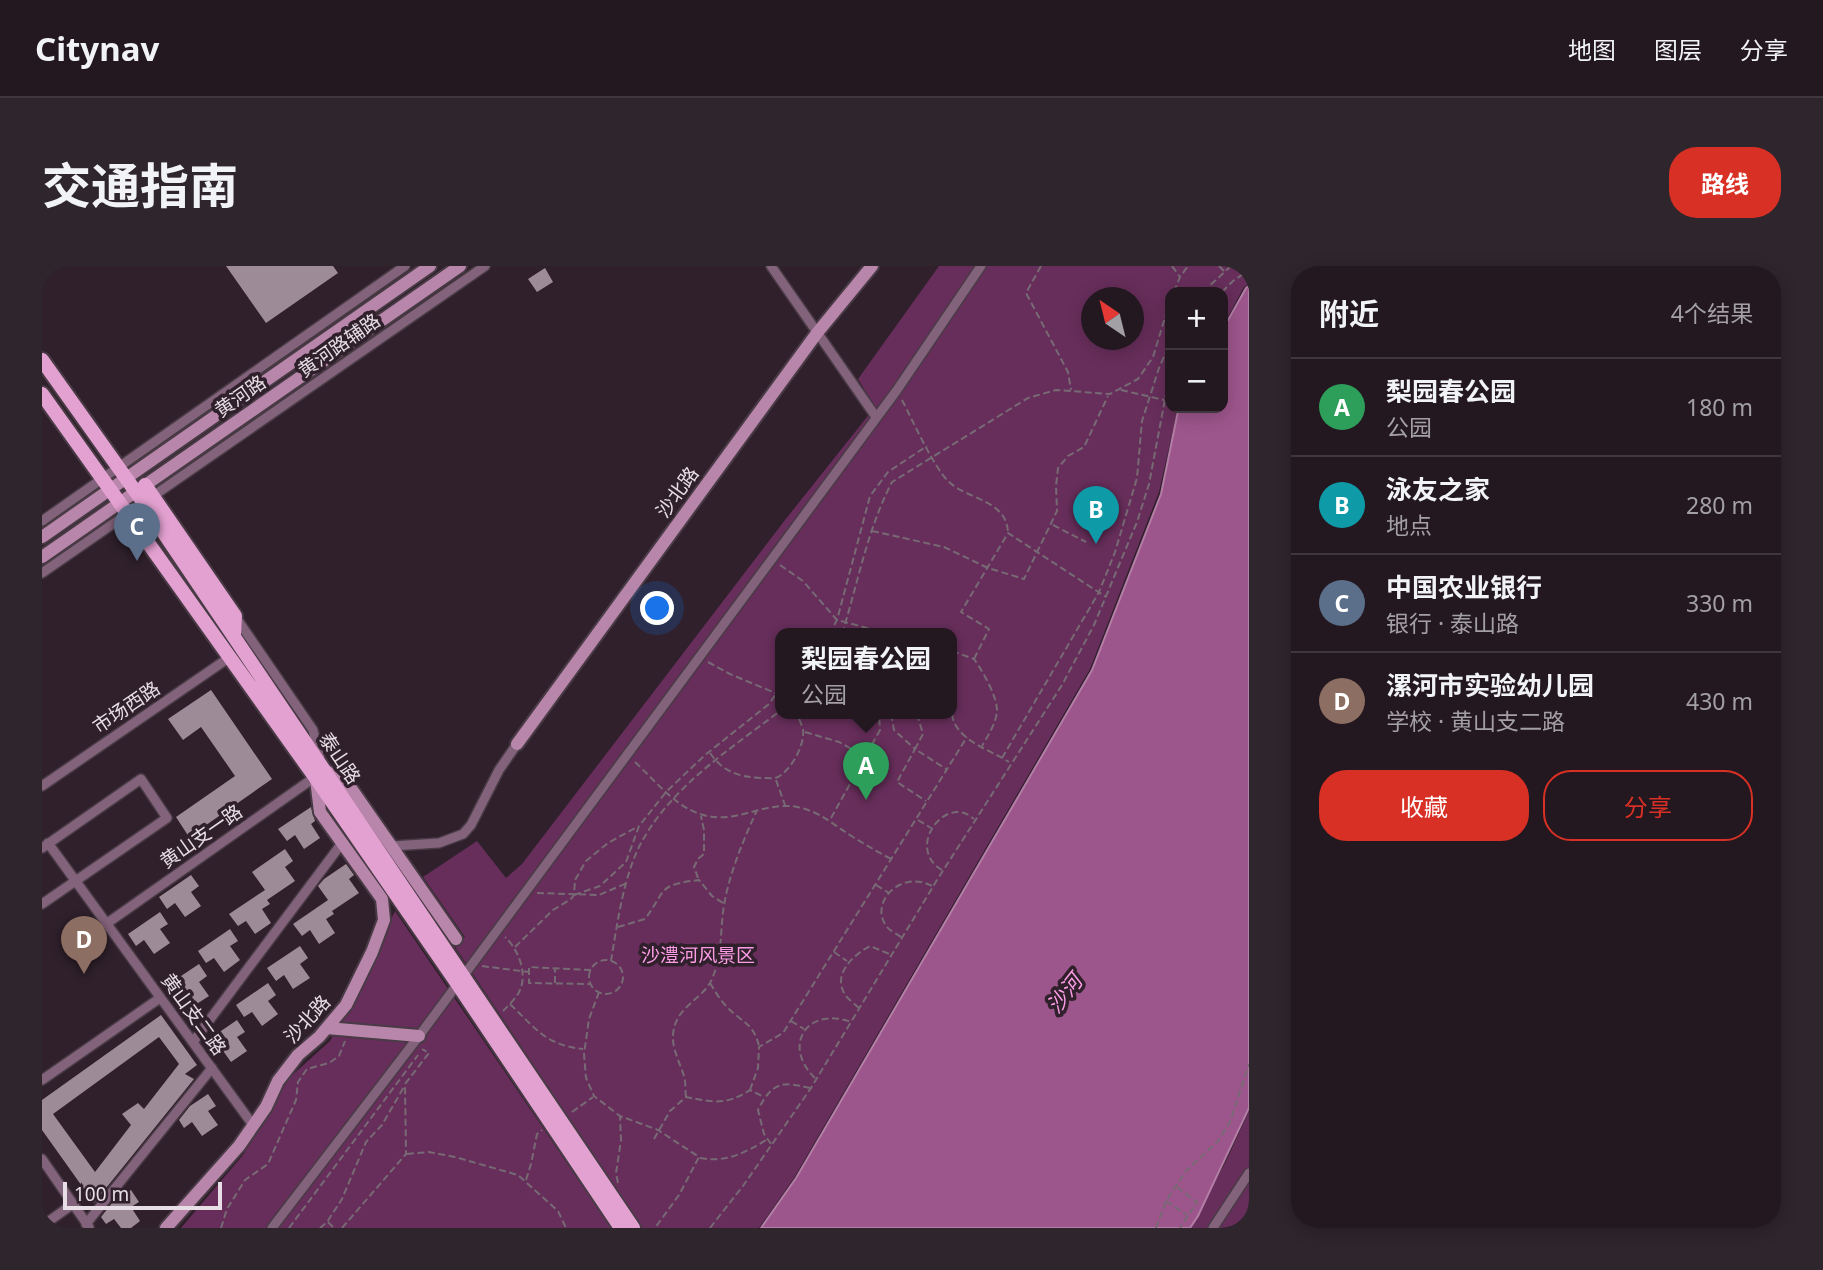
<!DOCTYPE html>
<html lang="zh">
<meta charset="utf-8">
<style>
body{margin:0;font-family:"Noto Sans","Noto Sans SC",sans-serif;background:#2f252d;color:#f1f3f6}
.controls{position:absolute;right:21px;top:21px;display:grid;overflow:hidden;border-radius:14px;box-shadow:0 4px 18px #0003}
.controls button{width:63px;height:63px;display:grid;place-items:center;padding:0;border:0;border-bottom:2px solid #40373e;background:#231820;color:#f1f3f6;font:35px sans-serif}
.compass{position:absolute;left:1039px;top:21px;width:63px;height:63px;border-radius:50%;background:#231820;box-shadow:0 4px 18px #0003;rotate:325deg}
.scale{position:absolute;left:21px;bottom:18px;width:159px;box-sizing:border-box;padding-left:7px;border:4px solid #e8dee5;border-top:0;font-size:19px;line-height:24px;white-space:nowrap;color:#e8dee5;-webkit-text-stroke:5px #2f202b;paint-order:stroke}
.you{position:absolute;left:616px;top:343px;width:24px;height:24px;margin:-18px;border:5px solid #fff;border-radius:50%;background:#1a73e8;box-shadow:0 0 0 10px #1a73e833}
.badge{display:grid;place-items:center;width:46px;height:46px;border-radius:50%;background:#d93025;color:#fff;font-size:23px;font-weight:700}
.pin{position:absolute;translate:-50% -58px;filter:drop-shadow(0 2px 4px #0008)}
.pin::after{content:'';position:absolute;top:37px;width:24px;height:21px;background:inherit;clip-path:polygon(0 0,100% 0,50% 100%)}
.popup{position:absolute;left:733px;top:362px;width:182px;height:91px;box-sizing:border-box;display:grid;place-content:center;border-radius:14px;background:#231820;filter:drop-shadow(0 2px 5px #0005);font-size:23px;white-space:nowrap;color:#a3a0a5}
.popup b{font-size:26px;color:#f1f3f6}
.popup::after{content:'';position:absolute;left:50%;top:100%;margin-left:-14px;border:14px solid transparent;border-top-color:#231820}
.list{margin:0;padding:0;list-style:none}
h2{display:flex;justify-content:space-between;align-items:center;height:91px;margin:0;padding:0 28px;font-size:30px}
h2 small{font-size:23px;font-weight:400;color:#a3a0a5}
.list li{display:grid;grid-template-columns:46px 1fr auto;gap:21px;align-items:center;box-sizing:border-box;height:98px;padding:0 28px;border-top:2px solid #40373e}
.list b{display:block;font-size:26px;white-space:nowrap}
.list p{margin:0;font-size:23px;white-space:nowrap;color:#a3a0a5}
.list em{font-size:23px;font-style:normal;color:#a3a0a5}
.actions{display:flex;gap:14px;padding:21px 28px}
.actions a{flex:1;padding:16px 0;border:2px solid #d93025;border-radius:28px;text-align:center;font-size:24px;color:#d93025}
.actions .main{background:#d93025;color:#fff}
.map{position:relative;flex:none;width:1207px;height:962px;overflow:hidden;border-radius:28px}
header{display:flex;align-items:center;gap:42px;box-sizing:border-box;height:98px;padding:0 35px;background:#231820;border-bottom:2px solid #40373e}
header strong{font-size:33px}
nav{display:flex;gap:38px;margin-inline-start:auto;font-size:24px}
.intro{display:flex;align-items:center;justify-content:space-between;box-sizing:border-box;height:168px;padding:0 42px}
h1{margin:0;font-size:49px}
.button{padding:18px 32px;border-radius:28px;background:#d93025;color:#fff;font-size:24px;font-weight:700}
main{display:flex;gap:42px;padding:0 42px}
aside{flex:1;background:#231820;border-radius:28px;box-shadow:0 4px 18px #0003}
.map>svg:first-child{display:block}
</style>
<header>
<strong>Citynav</strong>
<nav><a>地图</a><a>图层</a><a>分享</a></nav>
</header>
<div class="intro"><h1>交通指南</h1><a class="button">路线</a></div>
<main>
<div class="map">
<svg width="1207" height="962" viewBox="0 0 1207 962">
<rect width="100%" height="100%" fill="#2f202b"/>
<path fill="#672e5b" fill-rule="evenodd" d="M897,0H1207V18L1202,21L1181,60V26H1128V142H1136L1117,226L1048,403L752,912L717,962H139L201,889L247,812L288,775L307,741L353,645L544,925L566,911L411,678L423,671L381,611L435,575L464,612L480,598L743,254L833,141L816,113ZM1050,32H1092V74H1050ZM738,368H910V448H738Z
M1207,845V962H1149L1185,893Z"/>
<path fill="#9d568c" stroke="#b47fa7" stroke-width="2" d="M1207,20V842L1156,950L1148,962H719L754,912L1050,404L1119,228L1136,145L1137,142H1181V63L1204,22Z"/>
<path fill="#9e8b98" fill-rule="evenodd" d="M184,0H291L296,7L224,57Z
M503,2L511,16L495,26L486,13Z
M169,424L230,513L147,571L134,551L193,510L159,461L141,474L126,453Z
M269,541L273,555L269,558L278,572L262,583L253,569L245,575L236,563Z
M243,583L251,595L243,601L253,615L225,634L228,638L220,643L229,657L213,668L204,655L196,660L187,648L223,624L210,606Z
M304,598L312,609L307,613L317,627L290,645L292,648L284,653L293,667L277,678L268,664L260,670L251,658L286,634L276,620L282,613Z
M149,609L157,620L149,626L159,640L143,651L133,637L125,643L117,631Z
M118,646L126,658L118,663L128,677L112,688L102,674L94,680L86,668Z
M188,663L196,675L188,680L198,694L182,706L172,692L164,697L156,685Z
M258,680L266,692L258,698L268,712L251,723L242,709L234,715L225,702Z
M157,698L165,710L157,716L167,730L150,741L141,727L133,732L124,720Z
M226,717L234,729L226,735L236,748L220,760L210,746L202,751L194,739Z
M119,749L155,799L143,808L152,813L52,937L0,864V834ZM117,771L137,798L102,843L96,837L80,848L89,859L53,906L11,848Z
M195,754L203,766L195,771L205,785L189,796L179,782L171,788L163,776Z
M166,828L174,840L166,845L176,859L160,870L150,856L142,862L137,854L148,840Z
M89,924L97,936L89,941L98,955L89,962H79L72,953L64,958L59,951L70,937Z"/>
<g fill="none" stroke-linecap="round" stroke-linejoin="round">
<g stroke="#493b45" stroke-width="12">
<path id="street" d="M729,0L834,151
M0,255L363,0
M0,307L443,0
M193,350L271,464L278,493
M0,520L188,391
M6,577L211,859
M350,580L397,577L421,568L429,559L457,504L475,478
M0,582L99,513L125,552L0,638
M64,658L273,511
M151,776L300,577
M0,814L118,732
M0,893L47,961
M44,958L170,802
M0,960L31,938
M230,962L377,770L855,124L939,0
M1171,962L1207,907"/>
</g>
<g stroke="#493b45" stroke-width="16">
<path id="secondary" d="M0,271L388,0
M0,291L418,0
M475,478L775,67L830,0
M284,505L306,518L414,673
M285,762L377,770
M124,962L197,880L224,841L236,815L256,789L277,771L304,739L330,686L342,654L340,633L278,546L274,513"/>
</g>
<g stroke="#493b45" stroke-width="18">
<path id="primary" d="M0,94L101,236L591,962
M0,128L273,511L415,717L579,962
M103,219L193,350L192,369"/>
</g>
<path stroke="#776a74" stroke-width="2" stroke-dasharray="7 3.5" stroke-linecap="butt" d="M999,0L984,27L1026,106L1029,124
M1130,0L1138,11
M1177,0L1182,5
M1132,26L1138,11L1146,0
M1161,26L1189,0
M1180,26L1191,15L1207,4
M1079,124L1122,134
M860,134C871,155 891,200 906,215C925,234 964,233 966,266
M1011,259L1044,276
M830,265L902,281L946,302L982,313L1015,245L1014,220L1016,202L1026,190L1042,181L1066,130
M738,299L761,315L795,354L848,368
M787,368L795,354L828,230L846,206L885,180
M800,368C816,317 825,264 850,216L986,132L1014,124L1068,128L1096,113L1111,91L1128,35
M860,368V366
M910,385L932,393C940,404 955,430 955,444C955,455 946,470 940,480
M932,393L947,363L919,346L966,267L1064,331
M666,396L688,408L738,429
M849,448L852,464L873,483L855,516L884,535
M875,448L881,468L873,483L904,503
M910,448C913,474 947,483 967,496
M763,466L797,476L822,490
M668,487C681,506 697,511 720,512C725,512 731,513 736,511C749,504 763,479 761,464C760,459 757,453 755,448
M960,492L1057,326L1073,286L1095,212L1100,155L1117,102L1128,77
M593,496C624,525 648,561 697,549C716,545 735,537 755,541C780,546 791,559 811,571C824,579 836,586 849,593
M734,514L743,539
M789,552L838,464L837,448
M876,554L889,562
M900,604C867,585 895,539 922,547C926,548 929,551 932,553
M656,612L652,601L656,593L662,588V564L659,550
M834,619L847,627
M495,627L557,629L585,617
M532,629L558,620L584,596L597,560L624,526L663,489L727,438L738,422
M576,661L603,653C625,624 614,619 657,614L670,630L681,637
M859,671C855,668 848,665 845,661C826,637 859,603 890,620
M473,681L511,644L529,633L532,629L533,614L544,595L566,577L595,561
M792,686L805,695
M547 711a17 17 0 1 1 34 0a17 17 0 1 1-34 0Z
M569,695C575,659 581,614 597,581C627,522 687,484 738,445
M440,700L487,706
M549,704L487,701V717L549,718
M513,717V702
M668,717C673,725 678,734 685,741C700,757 711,756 717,780
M557,726L547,753L542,788L544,812L552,830L578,850L616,864L657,891L637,929L613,962
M468,738C494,763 504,779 541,783
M817,742C813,738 807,734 804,730C789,709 811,689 828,680L850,689
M461,745C466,740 472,734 476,728C487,710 477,684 463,671
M749,755L762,763
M773,812C739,779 766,740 809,756
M708,824L716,802L717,781L741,767L925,471
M644,831C643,824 644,817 642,810C638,797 630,783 631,769C633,740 661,734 670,713C682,685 677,663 683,634C689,603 702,573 715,544
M530,846L551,831
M612,873L628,845L644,831C670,836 684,840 708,824L722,831
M729,878L722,868L716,844C730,816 740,815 768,822
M365,888L387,886L413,891L476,909L516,945L524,962
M658,892C683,897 703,887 724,874
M484,914L489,898L495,868L500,864
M576,917L574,907L579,874L578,850
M1135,921L1155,936L1138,962
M1124,935L1145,949
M286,956L292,962
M179,962L185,943L203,914L226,898L254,834L256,816L265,803L287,797L297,790L303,775
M247,962L376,789
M278,962L285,956L300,933L324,876L340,859L363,819
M300,962L364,888L363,818L387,787L380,783
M668,962L701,920L769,822L895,614L1020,419L1052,359L1095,256L1107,218L1128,107
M1114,962L1124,935L1144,905L1176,875L1188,856L1207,798"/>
<use href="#street" stroke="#83637b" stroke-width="9"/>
<use href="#secondary" stroke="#b986ab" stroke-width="12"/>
<use href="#primary" stroke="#e3a1d1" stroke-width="14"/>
</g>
<g text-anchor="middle" stroke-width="7" stroke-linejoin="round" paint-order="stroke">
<g font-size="19" fill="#e8dee5" stroke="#2f202b">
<text transform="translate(297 79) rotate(-35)" y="7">黄河路辅路</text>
<text transform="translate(198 130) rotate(-35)" y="7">黄河路</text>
<text transform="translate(635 226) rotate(-54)" y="7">沙北路</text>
<text transform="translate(84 441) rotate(-34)" y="7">市场西路</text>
<text transform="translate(298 492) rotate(56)" y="7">泰山路</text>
<text transform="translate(159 570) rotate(-35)" y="7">黄山支一路</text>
<text transform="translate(152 748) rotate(54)" y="7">黄山支二路</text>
<text transform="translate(265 753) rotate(-47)" y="7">沙北路</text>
</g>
<g font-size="19" fill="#fe9ce6" stroke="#2f202b">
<text x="656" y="696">沙澧河风景区</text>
</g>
<g font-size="21" font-style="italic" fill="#fe9ce6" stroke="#2f202b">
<text transform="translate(1023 728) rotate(-52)" y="7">沙河</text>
</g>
</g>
</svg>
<div class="controls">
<button>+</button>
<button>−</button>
</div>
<svg class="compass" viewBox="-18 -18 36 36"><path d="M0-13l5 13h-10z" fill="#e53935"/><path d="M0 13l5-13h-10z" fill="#a3a0a5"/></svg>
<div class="scale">100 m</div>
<div class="you"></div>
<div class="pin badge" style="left:824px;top:534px;background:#2e9e5b">A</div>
<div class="popup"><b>梨园春公园</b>公园</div>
<div class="pin badge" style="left:1054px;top:278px;background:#0f9aa8">B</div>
<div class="pin badge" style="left:95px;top:295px;background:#5c6f8a">C</div>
<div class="pin badge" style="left:42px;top:708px;background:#8d6e63">D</div>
</div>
<aside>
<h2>附近<small>4个结果</small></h2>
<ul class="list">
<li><span class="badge" style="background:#2e9e5b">A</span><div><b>梨园春公园</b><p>公园</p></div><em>180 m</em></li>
<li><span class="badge" style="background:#0f9aa8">B</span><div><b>泳友之家</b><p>地点</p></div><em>280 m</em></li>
<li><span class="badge" style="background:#5c6f8a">C</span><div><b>中国农业银行</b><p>银行 · 泰山路</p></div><em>330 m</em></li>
<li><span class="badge" style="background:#8d6e63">D</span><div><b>漯河市实验幼儿园</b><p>学校 · 黄山支二路</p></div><em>430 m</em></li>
</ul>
<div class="actions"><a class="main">收藏</a><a>分享</a></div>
</aside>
</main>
